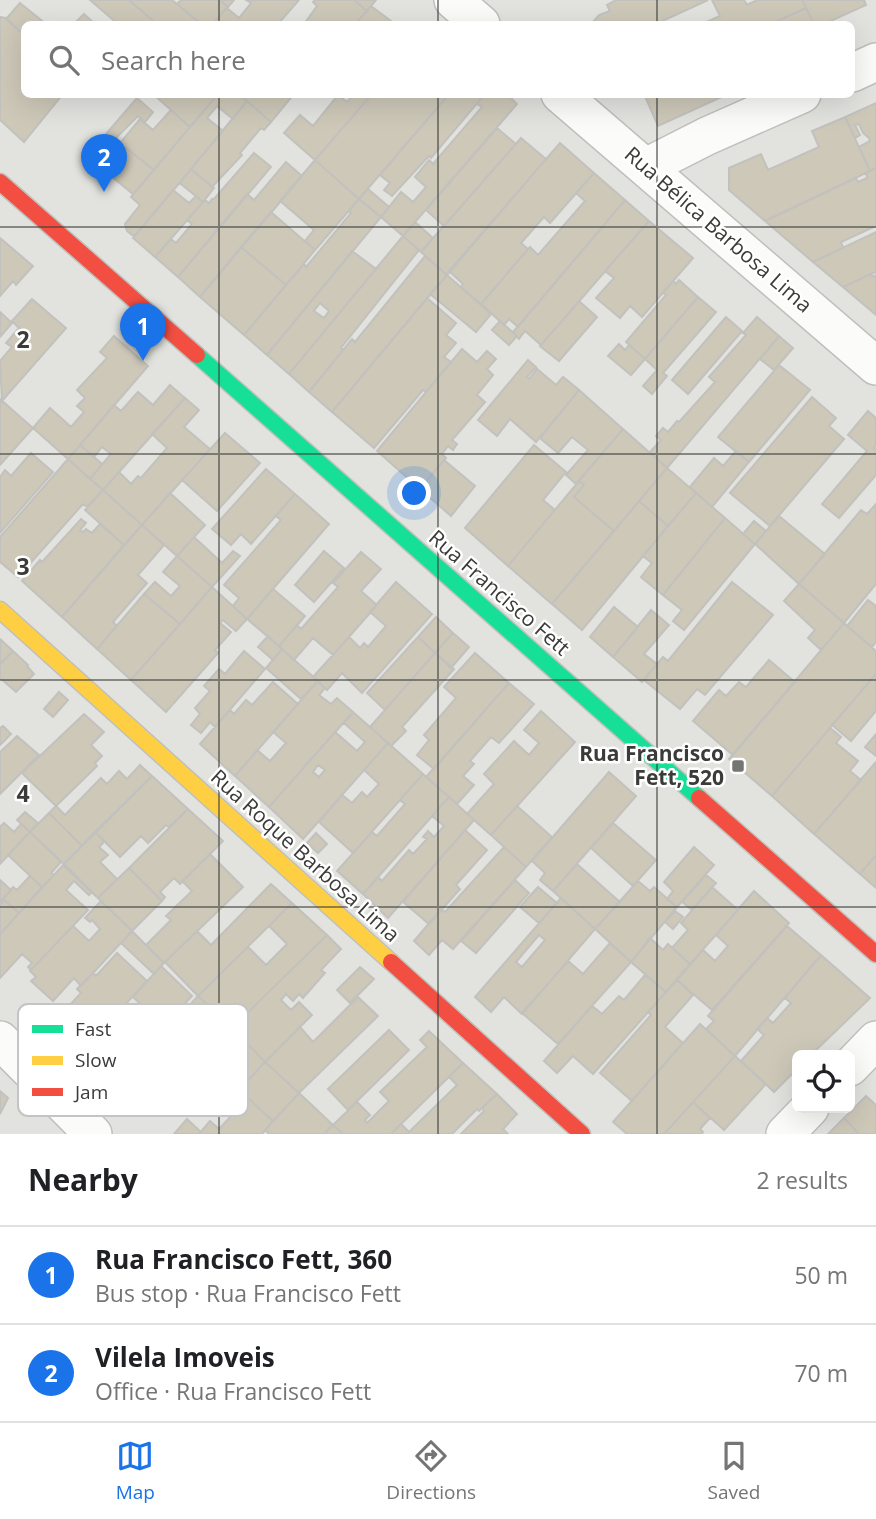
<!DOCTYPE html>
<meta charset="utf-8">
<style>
body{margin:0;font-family:"Open Sans",sans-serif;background:#f2f2f2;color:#202124}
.controls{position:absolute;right:21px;bottom:21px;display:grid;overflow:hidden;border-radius:10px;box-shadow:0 7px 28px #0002}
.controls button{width:63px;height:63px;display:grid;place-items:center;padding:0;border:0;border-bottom:2px solid #e0e0e0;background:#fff;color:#202124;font:35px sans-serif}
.you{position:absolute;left:415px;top:494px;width:24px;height:24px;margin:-18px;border:5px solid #fff;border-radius:50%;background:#1a73e8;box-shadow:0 0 0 10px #1a73e833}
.badge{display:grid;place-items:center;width:46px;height:46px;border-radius:50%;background:#1a73e8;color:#fff;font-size:23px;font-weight:700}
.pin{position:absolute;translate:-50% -58px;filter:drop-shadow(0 2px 4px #0008)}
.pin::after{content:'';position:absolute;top:37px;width:24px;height:21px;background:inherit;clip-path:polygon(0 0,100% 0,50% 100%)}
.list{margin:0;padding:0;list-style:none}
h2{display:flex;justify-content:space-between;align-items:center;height:91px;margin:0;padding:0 28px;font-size:30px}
h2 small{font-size:23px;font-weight:400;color:#757577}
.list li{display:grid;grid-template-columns:46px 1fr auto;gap:21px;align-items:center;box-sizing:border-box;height:98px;padding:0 28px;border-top:2px solid #e0e0e0}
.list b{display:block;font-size:26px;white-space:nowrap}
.list p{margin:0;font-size:23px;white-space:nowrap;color:#757577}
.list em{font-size:23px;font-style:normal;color:#757577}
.icon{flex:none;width:38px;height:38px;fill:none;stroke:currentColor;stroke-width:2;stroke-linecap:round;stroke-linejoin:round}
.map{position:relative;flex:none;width:876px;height:1134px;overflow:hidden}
.search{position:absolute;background:#fff;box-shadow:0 7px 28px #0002;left:21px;right:21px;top:21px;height:77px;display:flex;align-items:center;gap:18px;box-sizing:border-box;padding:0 24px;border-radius:10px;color:#757577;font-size:26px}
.sheet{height:287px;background:#fff}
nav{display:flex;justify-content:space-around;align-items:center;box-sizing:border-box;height:98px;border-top:2px solid #e0e0e0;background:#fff;font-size:19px;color:#757577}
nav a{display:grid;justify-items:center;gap:4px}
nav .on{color:#1a73e8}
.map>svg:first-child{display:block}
</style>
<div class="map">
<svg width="876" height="1134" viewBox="0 0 876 1134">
<rect width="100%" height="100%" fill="#e2e3de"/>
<path fill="#cdc8b8" stroke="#c2c1be" stroke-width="2" fill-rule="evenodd" d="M90,0H129L157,24H118Z
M129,0H172L200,23L157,24Z
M181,0H220L228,7L212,24H201L177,4Z
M220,0H234L228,7Z
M246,0H299L278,24H212L227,8L239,18L251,3Z
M315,0H354L367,11L355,24H304L317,6L313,2Z
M354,0H376L367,11Z
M616,0H708L656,24H591L599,15L610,11L607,5Z
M712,0H744L747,5L757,0H802L806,8L771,24H702L720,16Z
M802,0H864L866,5L824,24H814Z
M20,3L46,24H24V35L6,19Z
M371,6L395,24H355Z
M806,8L814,24H771Z
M84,14L95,24H74Z
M0,17L6,18L24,35V94H63L24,142L0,120Z
M153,94H218L190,127Z
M218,94H239L247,101L233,119L217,106L207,118L223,131L136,235H132L127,231L125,224L140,205L131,197Z
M239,94H294L271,122Z
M354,94H372L315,160L284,133L300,115L313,126L338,95L347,102Z
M372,94H449L359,199L315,160Z
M449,94H485L431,158L429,156L392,196L384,190L390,183L380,175Z
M485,94H507L517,104L403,236L381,217L401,192L413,202L426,187L415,177L429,160L433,164L482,107L477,104Z
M644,94H728L658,126Z
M137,98L153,112L145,122L138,116L107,147L100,141Z
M247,101L271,122L264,130L261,128L240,153L242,155L212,187L191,169Z
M876,103V168L870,171L859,147L870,141L869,138L863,133L859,124L855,125L860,135L855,138L845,117Z
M171,110L190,127L154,170L120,143L140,119L153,130Z
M845,117L870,171L765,221L729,190V168L761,154L768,170L819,147L812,131Z
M497,128L516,144L444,226L426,210Z
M521,138L546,159L447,275L421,252Z
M114,139L154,170L133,194L94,162Z
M560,143L594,173L550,223L544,217L521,243L528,249L481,304L461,287L463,284L449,271Z
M254,153L271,167L178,277L155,257L171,239L176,243L192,224L187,220L205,200L209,203L212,199H214Z
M315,160L359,199L315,250L305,241L314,230L280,201Z
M286,162L302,176L200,297L178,277L247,194L254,200Z
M876,168V226L841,242L843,248L813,262L765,221L856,178L858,182L867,178L866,173Z
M191,169L214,188L203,202L180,183Z
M594,173L625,200L518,327L509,319L504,325L481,304L530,247L538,255L585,201L576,193Z
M368,189L389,207L381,217L359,199Z
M173,190L189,203L196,196L203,202L155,257L133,238Z
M359,199L381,217L267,355L244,335L304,264L306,267L351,213L349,211Z
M625,200L649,221L541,345L525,331L519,339L513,332Z
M271,212L315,250L286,285L241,247Z
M649,221L693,258L642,317L630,306L620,318L596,298L614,278L605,271Z
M415,222L433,238L421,252L403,236Z
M876,232V272L843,287L813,262Z
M403,236L419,250L341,348L343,350L309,392L289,374Z
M0,238L33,266L16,285L13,281L0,296Z
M241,247L286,285L244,335L200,297Z
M352,251L376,269L289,374L267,355ZM320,303L329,311L324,318L314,311Z
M425,256L447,275L332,412L309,392L352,339L355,342Z
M871,274L872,277L876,275V315L843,287Z
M447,275L491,314L476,332L430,294Z
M679,280L698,297L645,359L626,342L666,295L663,293L673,281L676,284Z
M698,297L716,312L663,373L667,376L652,394L643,386L657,370L645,359Z
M427,298L456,323L446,335L456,343L444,357L451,362L426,392L423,390L374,448L332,412Z
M32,299L66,328L2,401L0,361L12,347L6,343L19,328L12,321Z
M579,301L597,317L559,361L540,346Z
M0,312L12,323L0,337Z
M726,317L742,331L688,394L672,380Z
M757,317L779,336L667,468L650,452L661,440L656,436L663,428L668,432L677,421L679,422L715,382L709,377L746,335L743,333Z
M500,321L517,336L509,345L492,330Z
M114,336L148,366L68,459L33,428L50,408L71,427L84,412L77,406L85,398L77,390L107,358L100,352Z
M779,336L793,348L774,370L760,359Z
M619,344L625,350L629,345L645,359L631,375L608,356Z
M462,349L477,362L487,351L496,359L487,369L493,375L477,395L485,402L452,440L457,444L453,450L448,446L442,454L446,458L420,489L377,451Z
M528,360L536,367L527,377L529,379L537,369L556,385L563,377L579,390L536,442L510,419L497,436L478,420Z
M779,365L810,390L749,462L718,437Z
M170,385L185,398L103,490L90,479L111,454L102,447L94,457L80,445L114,405L121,411L138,392L153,405Z
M579,390L623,429L576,484L566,475L588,450L572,437L558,453L540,438Z
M812,397L836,418L829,426L844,439L770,526L730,493Z
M185,398L199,410L184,427L210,449L142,525L103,490L119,472L131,484L138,476L141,478L167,448L152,434Z
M0,399L33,428L0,465Z
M868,411L876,418V445L874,448L876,450V475L839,518L822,504L867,451L848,435Z
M623,429L667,468L614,531L574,497L584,485L579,481Z
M225,433L260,463L217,511L182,480Z
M80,445L102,464L90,479L68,459Z
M534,445L566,472L543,500L555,510L508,566L465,528Z
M736,451L749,462L712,507L690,487L714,458L723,466Z
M31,453L53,472L0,533V477L5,470L11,476Z
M68,459L103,490L87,507L83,504L18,577L0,562V537Z
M444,460L475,486L451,516L420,489Z
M667,468L696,493L668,526L639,501Z
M266,469L295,494L251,544L241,534L231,545L212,529Z
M579,481L584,485L574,497L614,531L552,604L508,566Z
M103,490L142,525L124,545L85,510Z
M170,493L205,525L177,556L142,525Z
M696,493L725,518L663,595L641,577L652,563L643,556Z
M295,494L329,524L247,619L233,606L239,598L224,585L281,520L276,516Z
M639,501L668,526L582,630L552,604Z
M876,504V584L844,623L799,584L861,510L867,514Z
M779,516L825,554L799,584L755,544Z
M725,518L755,544L684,630L673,621L682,610L663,595Z
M81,519L86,523L80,530L83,532L86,529L92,533L100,524L124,545L62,617L22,581L40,560L42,562Z
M754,521L766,531L755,544L743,534Z
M142,525L164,545L138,575L147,583L113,622L117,626L97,649L62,617Z
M194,537L222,563L233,551L240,556L212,587L177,556Z
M324,551L344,568L314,602L295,585Z
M361,552L381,569L361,591L377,605L333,655L313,638L294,660L279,646L297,625L301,629L338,587L333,583Z
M177,556L212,587L180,624L144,594L155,582L171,596L180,586L163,572Z
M396,582L432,614L362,693L342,673L327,690L313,677L349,637L360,648L364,643L368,647L386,626L370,612Z
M732,582L773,615L705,695L697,689L680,709L644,680L663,657L668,661Z
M799,584L844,623L821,650L808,638L815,630L784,601Z
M212,587L247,619L236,631L223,620L220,623L231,632L215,650L218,653L166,712L131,680Z
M273,589L305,616L279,646L247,619Z
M144,594L180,624L131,680L97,649Z
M868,600L876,606V642L872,647L847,626Z
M614,607L638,627L613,657L590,637Z
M651,610L669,625L644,654L657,664L642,682L613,657Z
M436,617L453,633L435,653L418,637Z
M844,623L876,651V674L772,796L729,759Z
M453,633L469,647L451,668L435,653Z
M268,636L282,649L273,660L258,647Z
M418,637L435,653L385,710L367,693Z
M0,639L13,651L0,664Z
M282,649L318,681L301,699L266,668Z
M13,651L28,665L27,666L34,674L16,692L0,678V664Z
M244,651L265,669L215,727L210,722L201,733L191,725L200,714L195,708L210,691L204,686L219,669L225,674Z
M435,653L454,669L402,727L406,731L391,746L370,727Z
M475,653L509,683L434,769L417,755L429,740L424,735L456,698L444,687Z
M769,660L795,682L733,755L693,721L719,690L726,696L739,682L746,687Z
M876,674V711L851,741L832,725Z
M318,681L325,688L319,695L331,704L337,698L353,712L269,807L235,776L257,750L270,761L286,743L273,732Z
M273,682L298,704L235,776L200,744L230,710L234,714L246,700L252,705Z
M509,683L534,704L499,743L491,737L470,761L474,764L463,776L474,785L457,804L426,777Z
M59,692L68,700L53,717L44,709Z
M541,711L575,742L491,835L467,814L494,784L484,774L514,741L529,755L539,743L524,730Z
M353,712L388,743L303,839L269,807L335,732L357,751L365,742L344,723ZM318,765L325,770L319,777L313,772Z
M84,714L104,732L91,745L102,756L95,763L97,766L56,806L22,773Z
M3,726L11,734L0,745V728Z
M830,728L841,737L836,743L858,761L850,771L861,780L814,834L772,796Z
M876,734V756L865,747Z
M17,736L39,755L0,794V752Z
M388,743L423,774L353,853L319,822L342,795L352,803L362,792L367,797L379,784L364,770Z
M876,762V855L860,874L814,834Z
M140,765L152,776L82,846L49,813L56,806L65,815L101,778L107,784L119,771L127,779Z
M609,772L636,796L553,891L540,880L545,873L532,861Z
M423,774L449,797L363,894L337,871L372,832L377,836L405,804L400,800Z
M152,776L188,809L169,827L166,825L148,843L141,836L120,857L95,832Z
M449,797L474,820L388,918L363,894L378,877L382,881L409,850L413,854L427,839L423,837L428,831L434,837L444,826L432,816Z
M517,806L552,837L526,867L491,835Z
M188,809L223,841L180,884L174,878L160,892L165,897L162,901L129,868Z
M25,812L38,823L30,832L17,820Z
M49,813L82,846L64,864L30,832Z
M4,823L14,832L21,824L30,832L0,864V827Z
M613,823L656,860L633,886L591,848Z
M465,830L487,850L456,885L460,889L429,924L403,902Z
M30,832L61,862L51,873L54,875L42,887L8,855Z
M95,832L105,841L99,847L108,855L100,862L117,879L98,898L63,865Z
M316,833L327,844L318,853L307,843Z
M504,847L526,867L453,949L442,940L429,955L414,941L441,909L445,912Z
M694,847L714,865L677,907L667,899L673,891L664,882Z
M210,854L243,887L164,963L146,945L171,920L166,916L192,891L182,881Z
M876,855V888L860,874Z
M64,864L92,892L89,895L74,881L66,890L88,910L31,970L28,967L32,963L22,954L0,978V934Z
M577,864L620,902L595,929L553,891Z
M129,868L162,901L132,931L98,898Z
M706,875L716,883L692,910L682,902Z
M30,876L42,887L19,913L3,899L13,887L17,890Z
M0,880L11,890L0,902Z
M515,880L529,893L476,953L461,941Z
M638,881L650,891L654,887L677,907L631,962L595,929Z
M271,884L292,903L198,996L165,962L197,931L211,945Z
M538,887L557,903L539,923L520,907Z
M712,887L738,910L690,964L672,948L688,930L681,923Z
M754,891L789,923L712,1010L677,980L703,950L715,961L728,946L716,935Z
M561,898L595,929L522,1014L504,997L491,1012L475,997ZM539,935L545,940L522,967L516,962Z
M4,900L19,913L0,934V905Z
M101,901L132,931L81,986L74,978L53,1001L31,981L36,977L30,971L73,926L89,941L100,929L92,920L90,922L85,918Z
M292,903L327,935L232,1028L198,996L248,947L266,965L287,944L269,926Z
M675,911L683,917L673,929L665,922Z
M787,926L821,955L735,1056L706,1029L714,1021L708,1016Z
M132,931L164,963L154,974L121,943Z
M327,935L341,949L321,970L325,973L303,998L299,994L293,1001L286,994L281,1000L291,1010L299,1002L312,1015L265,1062L232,1028Z
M650,938L663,950L668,944L690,964L666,992L631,962Z
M610,943L631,962L558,1044L522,1013L568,961L583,974Z
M117,953L147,981L96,1036L66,1009L81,993L77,989L93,973L96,976Z
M821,955L870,998L811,1055H797V1069L774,1092L741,1061L764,1035L757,1029L767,1018L773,1023L791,1003L785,998Z
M161,966L192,996L163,1026L133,997Z
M360,967L374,979L350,1003L337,990Z
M645,975L666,992L593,1074L573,1056L557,1073L544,1061L592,1006L602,1014L619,996L624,1000Z
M677,980L693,995L665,1027L683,1043L632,1101L600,1073L651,1015L648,1012Z
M198,996L232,1028L220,1041L210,1032L135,1113L111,1091Z
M358,997L378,1016L299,1093L265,1062L300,1027L313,1042Z
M700,1024L735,1056L664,1134H627L613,1122Z
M232,1028L265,1062L235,1095L221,1081L219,1083L198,1064Z
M389,1030L409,1050L348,1110L328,1089Z
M429,1031L463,1063L391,1134H343L333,1125L357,1102L370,1115L365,1120L367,1123L389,1101L380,1092L427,1047L420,1040Z
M735,1056L766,1084L724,1130L693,1102Z
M265,1062L299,1093L273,1121L239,1090Z
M463,1063L497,1094L482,1108L479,1111L477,1109L452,1134H391L401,1124L409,1132L457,1085L449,1077Z
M0,1091L8,1098L0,1114Z
M299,1093L333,1125L324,1134H269L265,1130Z
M497,1094L517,1114L503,1129L508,1134H461L484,1111L482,1108Z
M866,1096L876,1105V1134H859L844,1118Z
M248,1098L273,1121L262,1134H199L210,1121L219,1129Z
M693,1102L710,1118L700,1129L703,1132L701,1134H664Z
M844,1118L859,1134H828Z
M187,1119L201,1132L199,1134H174Z
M333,1125L343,1134H324Z"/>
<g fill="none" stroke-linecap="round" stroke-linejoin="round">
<g stroke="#bfc0bc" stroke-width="40">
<path id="street" d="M453,0L481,24
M852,73L876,62
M560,94L876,366
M646,167L707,136L802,94
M0,1040L93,1134
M850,1067L876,1040
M785,1134L810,1108"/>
</g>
<g stroke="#bfc0bc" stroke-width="19">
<path id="fast" d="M197,355L699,798"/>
</g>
<g stroke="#bfc0bc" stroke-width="19">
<path id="slow" d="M0,610L391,962"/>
</g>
<g stroke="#bfc0bc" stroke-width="19">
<path id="jam" d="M0,182L197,355
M699,798L876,954
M391,962L582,1134"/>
</g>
<use href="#street" stroke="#fbfbfa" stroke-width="37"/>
<use href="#fast" stroke="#16e098" stroke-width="16"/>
<use href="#slow" stroke="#ffcf43" stroke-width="16"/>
<use href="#jam" stroke="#f24e42" stroke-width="16"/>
</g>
<path fill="none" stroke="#3b3c39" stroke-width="2" stroke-opacity="0.55" d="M219,0V24M438,0V24M657,0V24M219,94V1134M438,94V1134M657,94V1134M0,227H876M0,454H876M0,680H876M0,907H876"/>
<rect fill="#757673" stroke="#fff" stroke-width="2.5" x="731" y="759" width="14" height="14" rx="3.5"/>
<g text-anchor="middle" stroke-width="5" stroke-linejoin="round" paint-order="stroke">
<g font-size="21" fill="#3b3c39" stroke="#fff">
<text transform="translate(718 230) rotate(41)" y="7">Rua Bélica Barbosa Lima</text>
<text transform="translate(499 593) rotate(41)" y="7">Rua Francisco Fett</text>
<text transform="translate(305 856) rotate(42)" y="7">Rua Roque Barbosa Lima</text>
</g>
<g font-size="21" font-weight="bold" fill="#3b3c39" stroke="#fff" text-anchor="end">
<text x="724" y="761">Rua Francisco<tspan x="724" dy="24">Fett, 520</tspan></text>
</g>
</g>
<rect x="18" y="1004" width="230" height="112" rx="10" fill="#fff" stroke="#c4c4c4" stroke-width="2"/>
<rect x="32" y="1025" width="31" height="8" fill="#16e098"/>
<rect x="32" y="1056" width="31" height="9" fill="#ffcf43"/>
<rect x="32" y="1088" width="31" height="8" fill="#f24e42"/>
<g font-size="19" fill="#3b3c39">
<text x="75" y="1036">Fast</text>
<text x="75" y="1067">Slow</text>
<text x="75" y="1099">Jam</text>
</g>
<g font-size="23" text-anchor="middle" font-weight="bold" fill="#3b3c39" stroke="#fff" stroke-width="5" stroke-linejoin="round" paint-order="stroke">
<text x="23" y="348">2</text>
<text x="23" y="575">3</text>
<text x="23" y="802">4</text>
</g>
</svg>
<div class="controls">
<button><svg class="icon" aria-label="locate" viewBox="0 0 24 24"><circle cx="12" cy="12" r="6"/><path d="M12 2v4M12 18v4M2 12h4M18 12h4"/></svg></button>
</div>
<div class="you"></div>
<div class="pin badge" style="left:143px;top:361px">1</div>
<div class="pin badge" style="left:104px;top:192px">2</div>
<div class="search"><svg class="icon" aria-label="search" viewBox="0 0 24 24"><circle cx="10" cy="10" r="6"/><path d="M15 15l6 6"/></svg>Search here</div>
</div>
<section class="sheet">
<h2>Nearby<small>2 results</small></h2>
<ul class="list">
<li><span class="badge">1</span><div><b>Rua Francisco Fett, 360</b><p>Bus stop · Rua Francisco Fett</p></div><em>50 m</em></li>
<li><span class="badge">2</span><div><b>Vilela Imoveis</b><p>Office · Rua Francisco Fett</p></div><em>70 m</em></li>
</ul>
</section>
<nav>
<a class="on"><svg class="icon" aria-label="map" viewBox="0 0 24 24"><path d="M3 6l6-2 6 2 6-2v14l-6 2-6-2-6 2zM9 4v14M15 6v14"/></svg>Map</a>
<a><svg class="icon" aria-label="directions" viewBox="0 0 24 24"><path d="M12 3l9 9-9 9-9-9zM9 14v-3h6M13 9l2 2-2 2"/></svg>Directions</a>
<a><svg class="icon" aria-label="saved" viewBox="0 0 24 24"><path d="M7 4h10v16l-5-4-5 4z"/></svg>Saved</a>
</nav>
